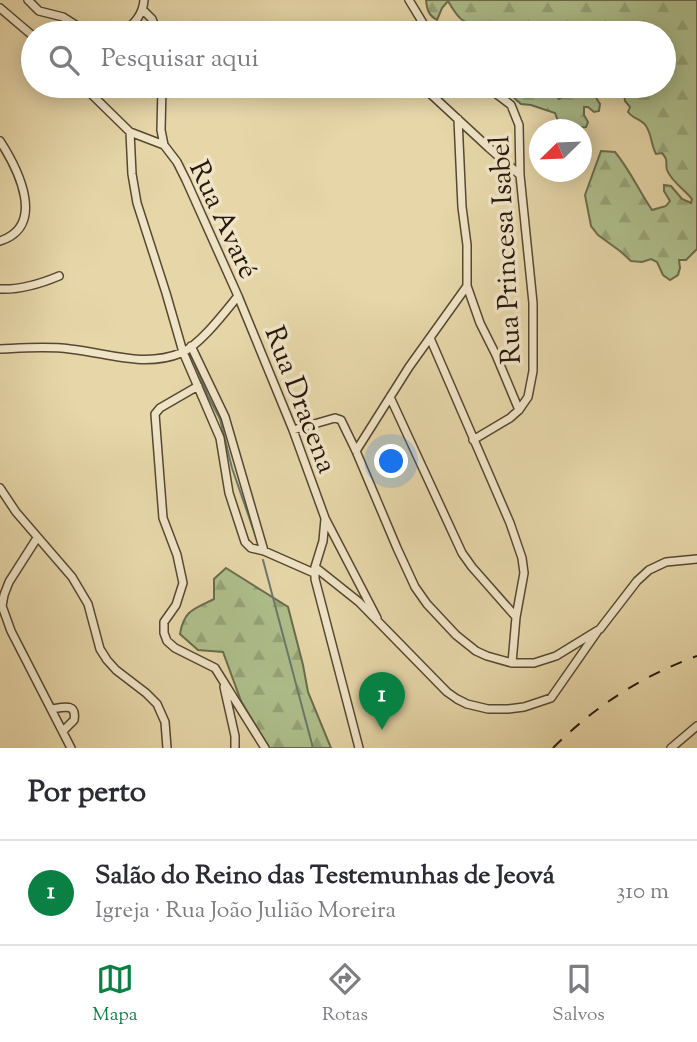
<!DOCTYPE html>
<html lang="pt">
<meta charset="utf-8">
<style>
body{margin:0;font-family:"Sorts Mill Goudy",serif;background:#f2f2f3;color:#2b2b33}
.compass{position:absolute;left:529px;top:119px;width:63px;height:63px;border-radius:50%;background:#fff;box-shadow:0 4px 18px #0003;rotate:247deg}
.you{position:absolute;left:392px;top:462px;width:24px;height:24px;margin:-18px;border:5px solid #fff;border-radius:50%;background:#1a73e8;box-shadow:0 0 0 10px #1a73e833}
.badge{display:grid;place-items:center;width:46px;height:46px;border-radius:50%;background:#0b8043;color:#fff;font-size:23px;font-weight:700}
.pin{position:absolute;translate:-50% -58px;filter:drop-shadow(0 2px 4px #0008)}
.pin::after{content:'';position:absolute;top:37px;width:24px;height:21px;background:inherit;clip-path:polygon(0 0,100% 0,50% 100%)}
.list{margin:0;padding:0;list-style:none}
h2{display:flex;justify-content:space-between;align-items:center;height:91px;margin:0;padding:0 28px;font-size:30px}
h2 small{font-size:23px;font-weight:400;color:#7c7c81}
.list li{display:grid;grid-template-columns:46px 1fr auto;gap:21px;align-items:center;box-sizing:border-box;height:105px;padding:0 28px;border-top:2px solid #e1e1e2}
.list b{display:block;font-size:26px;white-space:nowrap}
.list p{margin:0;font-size:23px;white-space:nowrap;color:#7c7c81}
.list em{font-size:23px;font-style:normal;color:#7c7c81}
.icon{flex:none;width:38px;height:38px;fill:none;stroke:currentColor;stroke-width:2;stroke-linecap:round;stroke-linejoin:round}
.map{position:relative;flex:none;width:697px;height:748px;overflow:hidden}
.search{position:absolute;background:#fff;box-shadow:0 4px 18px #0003;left:21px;right:21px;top:21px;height:77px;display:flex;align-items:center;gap:18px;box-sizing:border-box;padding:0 24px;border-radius:38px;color:#7c7c81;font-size:26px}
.sheet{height:196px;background:#fff}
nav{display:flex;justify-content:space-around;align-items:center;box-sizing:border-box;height:98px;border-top:2px solid #e1e1e2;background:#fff;font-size:19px;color:#7c7c81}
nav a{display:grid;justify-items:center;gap:4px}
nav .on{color:#0b8043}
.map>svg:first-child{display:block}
</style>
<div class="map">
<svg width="697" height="748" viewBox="0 0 697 748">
<defs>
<pattern id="forest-firs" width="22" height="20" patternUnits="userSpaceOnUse" patternTransform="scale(1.75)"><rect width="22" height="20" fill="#aebf8c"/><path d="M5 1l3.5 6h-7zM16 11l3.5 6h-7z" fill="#96a377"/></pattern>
</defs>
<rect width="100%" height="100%" fill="#e6d6a8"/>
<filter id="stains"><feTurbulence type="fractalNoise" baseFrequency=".00286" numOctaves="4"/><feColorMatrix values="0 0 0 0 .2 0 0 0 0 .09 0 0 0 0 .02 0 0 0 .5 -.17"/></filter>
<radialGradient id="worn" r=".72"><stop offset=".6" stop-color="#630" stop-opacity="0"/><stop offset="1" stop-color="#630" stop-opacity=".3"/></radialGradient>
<path fill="url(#forest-firs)" stroke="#6a6c4c" stroke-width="2" d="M426,0H697V249L686,260H679L680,268L678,275L670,280L663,275L657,262L651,259L642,262L631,261L620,251L598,235L591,226L585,195L601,151L615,152C630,170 639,191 652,210L666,206L670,201L664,191V185L671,186L682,199L691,203L692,199C685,190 671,181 667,170C665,162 669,161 662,153L656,154C651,145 652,135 646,126C642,119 633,119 628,112L630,107L625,101L624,93L628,88L623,86L615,94L610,92L611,86H664V33H483L480,28C461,22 458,18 448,1L442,8L437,20C428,15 427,9 426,0Z
M511,86H541L542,91L549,89L559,99L562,97L551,86H601L595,96L600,104L599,111L594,112L588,107H584V115L588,122L586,127L577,128L571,125L569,129H556L558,121L555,113L531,105L521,104L512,96Z
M226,568L288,607L303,665L308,692L331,748H269L241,701L223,652L198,650L180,634C184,610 194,609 214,599V579Z"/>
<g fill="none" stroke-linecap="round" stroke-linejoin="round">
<path stroke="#6a786d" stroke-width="2" d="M192,357L208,396L220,419L232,468L258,543
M263,560L313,748"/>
<g stroke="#564832" stroke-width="10">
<path id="minor" d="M28,0L39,11L63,17L88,33
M409,0L429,33
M0,8L33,36
M143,10L152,19L157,33
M121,33C134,25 143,15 144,0
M83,86L130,132L132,174L137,203L166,293L183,352L220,438L229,493L245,542L251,548L264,551L314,573
M162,86L161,130L164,145
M422,86L489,148L520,175
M458,119L462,207L467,245V286L480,323L496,355L519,410
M130,132L164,145L177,162L186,180L238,296L293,430L325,518L377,618
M0,141C18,169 47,226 0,241
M0,289C20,290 40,284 59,276
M430,338L510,523L522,558L524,573L516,617L512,663
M191,346L225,417L264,551
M0,349C23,348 47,346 70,349C108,353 144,368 181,353C200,345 225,312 238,296
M198,386L160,408L155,414L163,518L177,555L183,583L176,605L164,622V633L167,641L175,648L215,668L265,748
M390,397L462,553L472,567L516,617
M293,430L335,418L341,420L356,451L397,548L415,587L427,604L456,635L476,651L487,656L512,663H534L556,656L600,629L637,581L649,570L666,562L697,559
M473,440L510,418L519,410L528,397L533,371V303L520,175L519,125L511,105L486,86
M356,451L409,367L467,286
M0,488L16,512L72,577L88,604L100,649L107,660L116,670L146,693L157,704L165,722L167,748
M325,519L323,541L315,567V579L359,748
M37,538L9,582L4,595L2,606L11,631L71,748
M315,567L359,602L447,692L457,699L467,704L488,709H508L524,707L551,698L597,632
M224,687L235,736V748
M52,709C64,707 77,703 74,720L63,731
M671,748L697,726"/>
</g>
<use href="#minor" stroke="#efe4c6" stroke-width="7"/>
<path stroke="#26180b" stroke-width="2" stroke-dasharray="12 12" stroke-linecap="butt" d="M553,748C595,706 642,676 697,656"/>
</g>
<g text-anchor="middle" stroke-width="7" stroke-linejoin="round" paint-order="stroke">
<g font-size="28" fill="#26180b" stroke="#efe4c6">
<text transform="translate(225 219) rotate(65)" y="10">Rua Avaré</text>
<text transform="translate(504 250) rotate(-93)" y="10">Rua Princesa Isabel</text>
<text transform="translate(302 399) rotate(69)" y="10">Rua Dracena</text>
</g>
</g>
<rect width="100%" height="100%" filter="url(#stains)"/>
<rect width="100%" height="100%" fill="url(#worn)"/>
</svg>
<svg class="compass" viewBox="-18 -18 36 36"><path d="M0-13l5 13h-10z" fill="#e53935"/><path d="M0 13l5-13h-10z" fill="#7c7c81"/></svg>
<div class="you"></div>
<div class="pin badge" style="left:382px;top:730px">1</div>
<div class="search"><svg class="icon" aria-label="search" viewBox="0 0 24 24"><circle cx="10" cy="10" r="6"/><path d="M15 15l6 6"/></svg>Pesquisar aqui</div>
</div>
<section class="sheet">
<h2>Por perto<small></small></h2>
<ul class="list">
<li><span class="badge">1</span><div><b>Salão do Reino das Testemunhas de Jeová</b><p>Igreja · Rua João Julião Moreira</p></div><em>310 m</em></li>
</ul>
</section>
<nav>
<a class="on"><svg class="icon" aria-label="map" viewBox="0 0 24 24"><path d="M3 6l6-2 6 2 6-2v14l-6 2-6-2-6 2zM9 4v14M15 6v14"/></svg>Mapa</a>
<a><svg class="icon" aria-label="directions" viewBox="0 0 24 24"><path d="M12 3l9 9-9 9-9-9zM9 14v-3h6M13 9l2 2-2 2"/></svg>Rotas</a>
<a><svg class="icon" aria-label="saved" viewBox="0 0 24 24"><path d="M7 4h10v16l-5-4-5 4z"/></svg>Salvos</a>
</nav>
